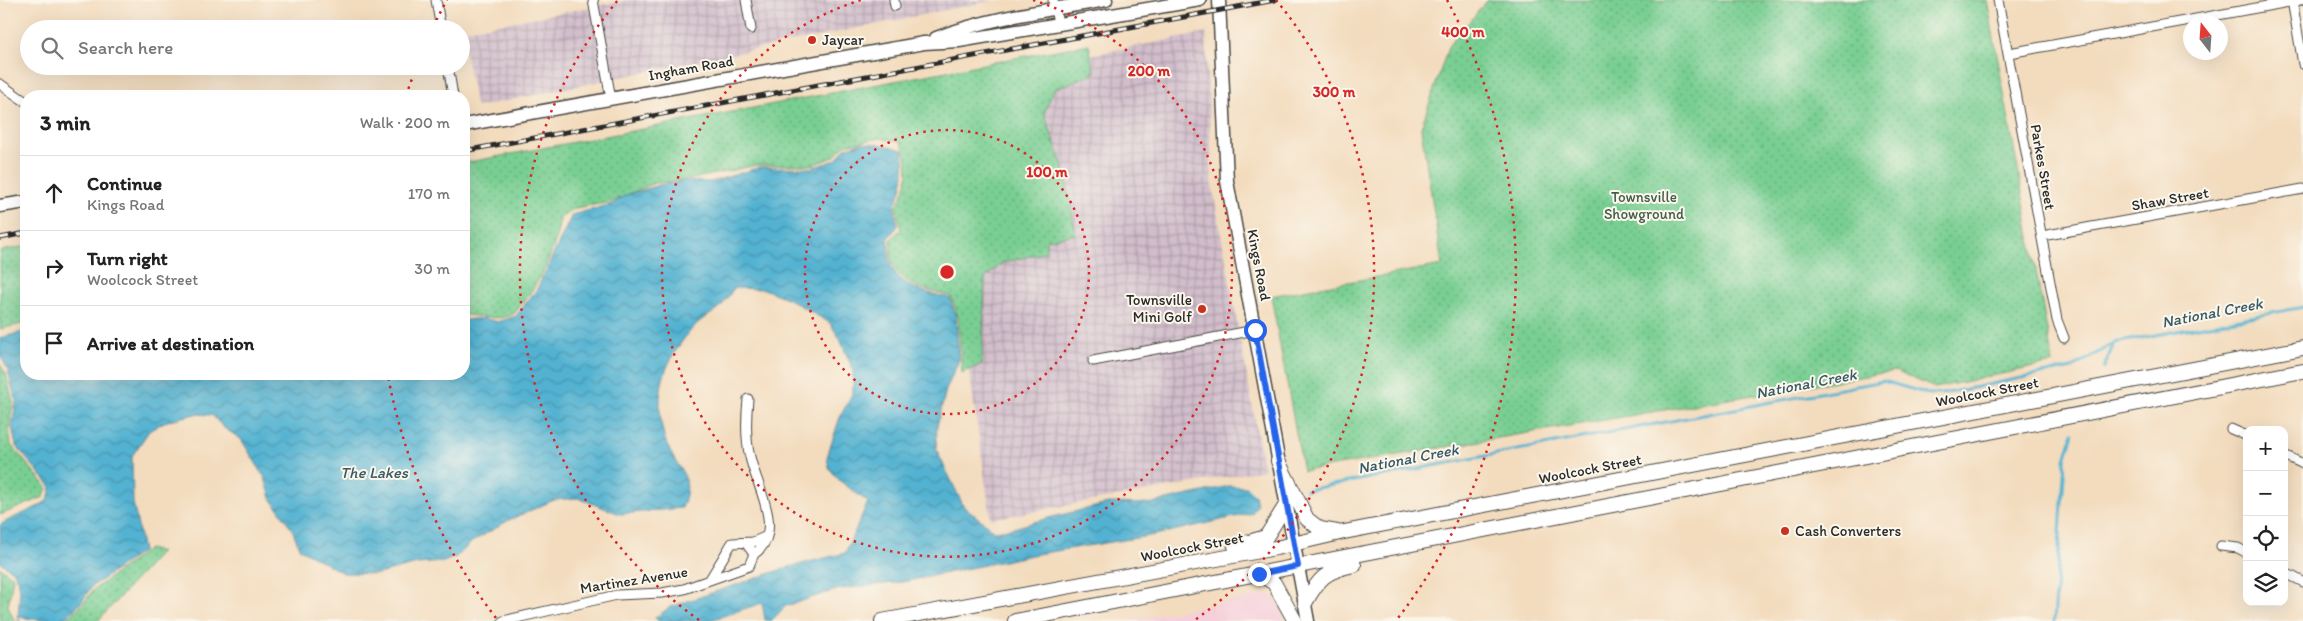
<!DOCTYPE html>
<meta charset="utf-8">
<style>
body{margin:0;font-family:Itim,sans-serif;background:#f2f2f2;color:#222}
.controls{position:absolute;right:15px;bottom:15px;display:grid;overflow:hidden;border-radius:10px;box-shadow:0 5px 20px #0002}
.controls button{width:45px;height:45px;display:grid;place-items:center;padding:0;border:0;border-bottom:1px solid #e0e0e0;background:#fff;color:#222;font:25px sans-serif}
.compass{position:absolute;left:2183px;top:15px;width:45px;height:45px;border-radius:50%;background:#fff;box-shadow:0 5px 20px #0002;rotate:343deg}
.stop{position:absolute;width:15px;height:15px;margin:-11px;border:4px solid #2563eb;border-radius:50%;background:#fff}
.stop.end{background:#2563eb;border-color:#fff;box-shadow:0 1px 5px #0008}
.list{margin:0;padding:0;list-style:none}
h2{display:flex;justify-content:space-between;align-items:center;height:65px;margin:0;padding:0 20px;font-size:21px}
h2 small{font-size:16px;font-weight:400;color:#767676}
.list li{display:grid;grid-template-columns:32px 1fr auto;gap:15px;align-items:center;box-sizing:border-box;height:75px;padding:0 20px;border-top:1px solid #e0e0e0}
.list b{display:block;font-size:19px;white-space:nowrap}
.list p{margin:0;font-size:16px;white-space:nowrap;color:#767676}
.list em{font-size:16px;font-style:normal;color:#767676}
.icon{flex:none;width:28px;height:28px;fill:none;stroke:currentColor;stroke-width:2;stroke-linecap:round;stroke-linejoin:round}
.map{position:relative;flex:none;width:2303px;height:621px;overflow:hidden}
.search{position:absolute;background:#fff;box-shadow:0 5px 20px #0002;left:20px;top:20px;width:450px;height:55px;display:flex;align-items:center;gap:12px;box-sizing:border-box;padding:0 18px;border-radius:28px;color:#767676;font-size:19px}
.panel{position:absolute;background:#fff;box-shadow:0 5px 20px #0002;left:20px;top:90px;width:450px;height:290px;border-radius:20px}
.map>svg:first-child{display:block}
</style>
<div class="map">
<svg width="2303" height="621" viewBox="0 0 2303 621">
<defs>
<pattern id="industrial-grid" width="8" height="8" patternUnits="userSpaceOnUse" patternTransform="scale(1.25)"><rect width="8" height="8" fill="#d1bdcb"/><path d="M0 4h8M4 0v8" fill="none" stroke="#aa9aa5"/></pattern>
<pattern id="park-dots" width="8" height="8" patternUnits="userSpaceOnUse" patternTransform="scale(1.25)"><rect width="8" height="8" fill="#79cf93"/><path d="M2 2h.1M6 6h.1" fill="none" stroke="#63a878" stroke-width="1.8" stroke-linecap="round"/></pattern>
<pattern id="water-waves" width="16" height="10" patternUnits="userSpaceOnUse" patternTransform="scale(1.25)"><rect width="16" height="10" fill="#53b2d1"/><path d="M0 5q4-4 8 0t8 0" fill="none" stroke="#4591aa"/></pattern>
</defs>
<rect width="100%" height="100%" fill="#fbf7ec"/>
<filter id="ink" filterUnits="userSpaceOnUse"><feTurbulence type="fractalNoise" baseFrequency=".02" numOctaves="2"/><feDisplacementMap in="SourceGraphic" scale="10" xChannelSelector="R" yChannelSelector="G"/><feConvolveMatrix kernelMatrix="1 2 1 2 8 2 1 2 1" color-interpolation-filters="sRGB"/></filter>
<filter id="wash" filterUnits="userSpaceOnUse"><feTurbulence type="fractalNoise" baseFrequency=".0096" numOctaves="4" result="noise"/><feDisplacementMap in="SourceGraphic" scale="20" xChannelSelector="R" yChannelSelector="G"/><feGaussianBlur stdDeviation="1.12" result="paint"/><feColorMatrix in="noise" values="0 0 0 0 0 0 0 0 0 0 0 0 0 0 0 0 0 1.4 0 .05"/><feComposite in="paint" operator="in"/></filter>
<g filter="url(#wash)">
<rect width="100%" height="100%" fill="#f3dcbe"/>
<path fill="#f5cfda" d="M1269,594L1279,603L1284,621H1126Z"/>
<path fill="url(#industrial-grid)" d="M629,0H994L476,107L461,31Z
M1206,33L1212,185L1264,470L991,519L927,86Z"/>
<path fill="url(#park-dots)" stroke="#527d5f" d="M1488,0H1987L2053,363L1935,388L1895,371L1303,471L1271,296L1442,265L1421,128L1449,45Z
M1089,44L1094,73L1054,89L1044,113L1063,166L1076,234L1046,240V252L1002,263L985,278L982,364L962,373L958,317L951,296C929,291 901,287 892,262C890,256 891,246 891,239L901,229L896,207C909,184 912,166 901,142L880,138L844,145L834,157L812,165H756L692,179L654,183L611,202L575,208L560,218C556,248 542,279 523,302C520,305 517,312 513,314C501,322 478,315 464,315V163Z
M26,246V323L0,329V251Z
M0,364L6,374L13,403L9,427L11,445L47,487L44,497L0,515Z
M149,549L161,552L98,621H65L83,604L93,590Z
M0,567L13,577L8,606L14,620L21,621H0Z"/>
<path fill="url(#water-waves)" stroke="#3f6e7e" d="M861,143L879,144L903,150C906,172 904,187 894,206L898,226L888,238C889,246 888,255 890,262C898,288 927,293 950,298L956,317L959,360L946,390L937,426L936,449L964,507L995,531L1014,528L1052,517L1112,503L1149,504L1229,486L1247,487L1255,495L1257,505L1252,513L1155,535L1037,554L903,582L839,589L786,606L771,621L765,620L762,603L708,621H658L655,618L670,607L789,567L845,553L868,502L840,481L829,468L827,457L840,417L853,392V370L840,339L830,323L789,299L764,289L734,288C730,293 727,299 723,304C717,312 706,316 699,322C687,332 671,356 666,370C657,393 658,426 669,449C681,474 694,477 682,508L620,514L578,498L554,500L509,520L472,542L456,557L443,562L417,564L378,574L343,573L300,549L292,529L271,498L265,478L241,439L224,428L212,415L195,414L164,422L149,431L132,456L133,502L143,551L91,587L81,603L64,619L41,620L18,617L20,590L15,573L0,562V525C16,515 33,511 48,500L51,487L16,446L12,427L16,402L8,370L0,355V338L26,331V374H464V320L483,318L498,322L516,316L537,289L572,215L612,204L626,195L659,185L684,181L711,182L760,167L811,168L836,160L845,148Z"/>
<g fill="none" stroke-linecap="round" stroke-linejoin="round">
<path stroke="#53b2d1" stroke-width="3" d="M2104,368L2114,343
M1306,490L1883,381L1929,394H1942L2072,368L2114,343L2303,307
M2054,621L2065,460L2073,433"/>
</g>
</g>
<g filter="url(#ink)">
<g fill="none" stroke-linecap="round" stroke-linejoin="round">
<g stroke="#494641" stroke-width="11">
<path id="minor" d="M436,0L441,29
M593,0L611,99
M746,0L751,29
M894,0L895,6
M1053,0L1058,23
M1998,0L2057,320L2064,338
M2292,0L2303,64
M2009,53L2300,0
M448,66L453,96
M0,84L26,102
M2042,236L2303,189
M1093,361L1255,330
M748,399C746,419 745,438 750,457C756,485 786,532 754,554
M2231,429L2247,436
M2284,455L2303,464
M2221,546L2238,548L2247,553
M2284,572L2303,582
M710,579L732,543L753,542L765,537
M503,621L617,595L662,593L684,589L749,566L754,554L746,543"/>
</g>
<g stroke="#494641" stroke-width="15">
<path id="secondary" d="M1219,0L1227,181L1308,621
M936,38C990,17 1049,10 1106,0
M464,125L924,43L959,41L1200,0
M0,206L26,202"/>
</g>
<g stroke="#494641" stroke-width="16">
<path id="primary" d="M1278,461L1307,519L1320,529L1337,532
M1235,546L1266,537L1286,505
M1259,574L1274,583L1295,621
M1305,603C1319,578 1325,571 1354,565
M882,621L1276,548L1344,532L2303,348
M1015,621L2303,371"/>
</g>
<use href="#minor" stroke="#fff" stroke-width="9"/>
<use href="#secondary" stroke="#fff" stroke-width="12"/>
<use href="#primary" stroke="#fff" stroke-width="14"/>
<g stroke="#2b2b2b" stroke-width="5">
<path id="rail" d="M464,151L1275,0
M0,238L26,233"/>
</g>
<use href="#rail" stroke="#fbf7ec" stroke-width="3" stroke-dasharray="9" stroke-linecap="butt"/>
</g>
</g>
<g fill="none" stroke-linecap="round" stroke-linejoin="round" filter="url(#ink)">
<path stroke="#2563eb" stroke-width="6" d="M1255,330L1298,566L1259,574"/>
</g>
<g fill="none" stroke="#d62828" stroke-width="2.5" stroke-dasharray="2.5 5">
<circle cx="947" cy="272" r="142"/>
<path d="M1033 0A285 285 0 1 1 861 0"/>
<path d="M699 620A427 427 0 0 1 618 0M1276 0A427 427 0 0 1 1195 620"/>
<path d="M496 618A569 569 0 0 1 388 376M406 96A569 569 0 0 1 416 68M433 27A569 569 0 0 1 447 0M1447 0A569 569 0 0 1 1398 618"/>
</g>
<g fill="#c8321e" stroke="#fbf7ec" stroke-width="2">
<circle cx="812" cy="40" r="5"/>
<circle cx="1202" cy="309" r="5"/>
<circle cx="1785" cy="531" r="5"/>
</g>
<g text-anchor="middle" stroke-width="4" stroke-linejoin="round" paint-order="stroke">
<g font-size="15" fill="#2b2b2b" stroke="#fbf7ec" text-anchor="start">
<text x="822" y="45">Jaycar</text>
<text x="1192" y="305" text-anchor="end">Townsville<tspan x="1192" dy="17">Mini Golf</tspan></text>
<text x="1795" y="536">Cash Converters</text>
</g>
<g font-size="15" fill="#2b2b2b" stroke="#fbf7ec">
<text transform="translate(691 68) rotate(-10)" y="5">Ingham Road</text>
<text transform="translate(2043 167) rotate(80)" y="5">Parkes Street</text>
<text transform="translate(2170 199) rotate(-10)" y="5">Shaw Street</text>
<text transform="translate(1259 265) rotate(79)" y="5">Kings Road</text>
<text transform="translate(1987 392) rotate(-11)" y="5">Woolcock Street</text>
<text transform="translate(1590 469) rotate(-11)" y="5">Woolcock Street</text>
<text transform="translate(1192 547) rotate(-11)" y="5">Woolcock Street</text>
<text transform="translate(634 580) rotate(-9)" y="5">Martinez Avenue</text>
</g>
<g font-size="15" fill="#425c4a" stroke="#fbf7ec">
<text x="1644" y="202">Townsville<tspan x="1644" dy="17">Showground</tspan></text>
</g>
<g font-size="16" font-style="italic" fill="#395a65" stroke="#fbf7ec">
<text transform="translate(2212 312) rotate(-11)" y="6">National Creek</text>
<text transform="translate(1806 383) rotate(-11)" y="6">National Creek</text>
<text transform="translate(1408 458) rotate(-11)" y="6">National Creek</text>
<text x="374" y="478">The Lakes</text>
</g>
</g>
<circle cx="947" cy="272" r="8" fill="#d62828" stroke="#fbf7ec" stroke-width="2.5"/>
<g font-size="15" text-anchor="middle" font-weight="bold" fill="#d62828" stroke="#fbf7ec" stroke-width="4" stroke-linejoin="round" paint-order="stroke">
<text x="1463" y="37">400 m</text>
<text x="1149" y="76">200 m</text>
<text x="1334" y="97">300 m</text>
<text x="1047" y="177">100 m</text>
</g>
</svg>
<div class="controls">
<button>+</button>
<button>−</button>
<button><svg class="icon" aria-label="locate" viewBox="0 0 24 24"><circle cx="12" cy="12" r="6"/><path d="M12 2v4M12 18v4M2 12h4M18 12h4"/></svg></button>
<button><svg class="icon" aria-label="layers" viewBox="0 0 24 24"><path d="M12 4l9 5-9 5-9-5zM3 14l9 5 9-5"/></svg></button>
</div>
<svg class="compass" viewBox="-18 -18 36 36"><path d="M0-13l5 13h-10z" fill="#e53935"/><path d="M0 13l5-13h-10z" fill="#767676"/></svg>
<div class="stop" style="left:1255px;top:330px"></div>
<div class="stop end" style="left:1259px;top:574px"></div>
<div class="search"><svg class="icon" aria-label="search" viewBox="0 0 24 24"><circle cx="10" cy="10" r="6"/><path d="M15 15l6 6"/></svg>Search here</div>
<section class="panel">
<h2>3 min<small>Walk · 200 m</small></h2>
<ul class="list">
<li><svg class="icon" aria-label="ahead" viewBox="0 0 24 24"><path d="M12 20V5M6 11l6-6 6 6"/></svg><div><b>Continue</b><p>Kings Road</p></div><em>170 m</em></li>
<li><svg class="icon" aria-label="right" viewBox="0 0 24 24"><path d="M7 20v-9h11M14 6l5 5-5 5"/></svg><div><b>Turn right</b><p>Woolcock Street</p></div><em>30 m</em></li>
<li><svg class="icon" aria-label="arrive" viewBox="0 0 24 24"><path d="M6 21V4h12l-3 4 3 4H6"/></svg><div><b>Arrive at destination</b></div></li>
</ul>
</section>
</div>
